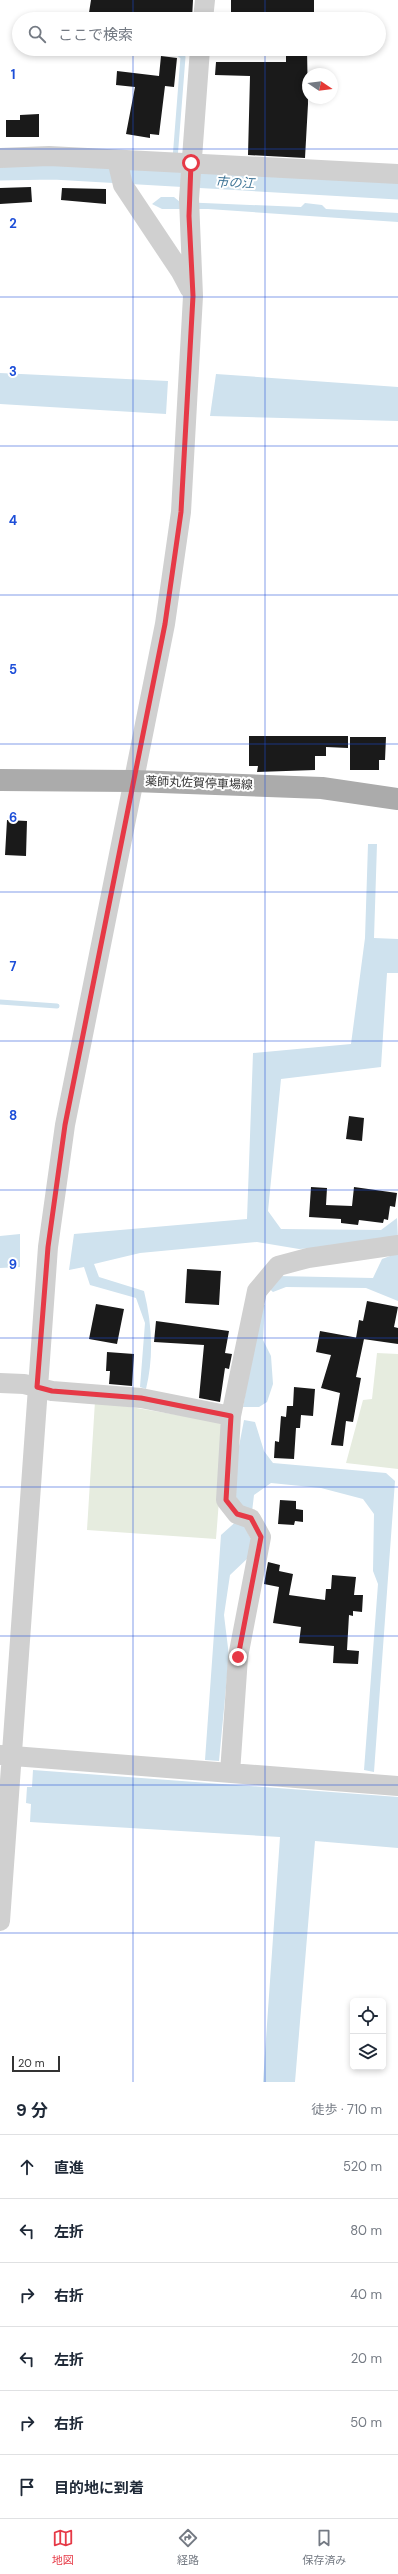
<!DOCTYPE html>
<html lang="ja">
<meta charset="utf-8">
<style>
body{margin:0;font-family:"DM Sans","Noto Sans JP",sans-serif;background:#f2f2f3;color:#1f2937}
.controls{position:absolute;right:12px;bottom:12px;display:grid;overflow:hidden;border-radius:6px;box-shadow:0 2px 6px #0003}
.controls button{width:36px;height:36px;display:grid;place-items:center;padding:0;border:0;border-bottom:1px solid #e0e1e3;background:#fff;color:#1f2937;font:20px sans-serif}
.compass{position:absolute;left:302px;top:68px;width:36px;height:36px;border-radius:50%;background:#fff;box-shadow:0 2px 6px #0003;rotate:103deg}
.scale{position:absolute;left:12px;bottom:10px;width:48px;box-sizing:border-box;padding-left:4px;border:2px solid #333;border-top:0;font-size:11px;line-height:14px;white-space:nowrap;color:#333;-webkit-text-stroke:3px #fff;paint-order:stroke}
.stop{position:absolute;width:12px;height:12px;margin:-9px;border:3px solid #e63946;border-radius:50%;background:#fff}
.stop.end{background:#e63946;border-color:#fff;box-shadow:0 1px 4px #0008}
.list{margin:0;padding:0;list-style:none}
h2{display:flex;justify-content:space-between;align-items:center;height:52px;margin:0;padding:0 16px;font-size:17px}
h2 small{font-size:13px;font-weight:400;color:#747a83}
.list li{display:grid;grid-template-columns:26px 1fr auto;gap:12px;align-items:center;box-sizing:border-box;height:64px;padding:0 16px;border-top:1px solid #e0e1e3}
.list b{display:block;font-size:15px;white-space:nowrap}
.list em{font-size:13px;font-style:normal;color:#747a83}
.icon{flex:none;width:22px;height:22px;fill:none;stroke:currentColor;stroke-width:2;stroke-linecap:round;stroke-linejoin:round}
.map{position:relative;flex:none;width:398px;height:2082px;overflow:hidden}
.search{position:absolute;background:#fff;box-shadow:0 2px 6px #0003;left:12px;right:12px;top:12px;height:44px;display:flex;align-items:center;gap:10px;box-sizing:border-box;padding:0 14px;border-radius:22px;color:#747a83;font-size:15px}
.sheet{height:436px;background:#fff}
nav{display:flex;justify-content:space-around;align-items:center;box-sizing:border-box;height:56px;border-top:1px solid #e0e1e3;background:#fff;font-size:11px;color:#747a83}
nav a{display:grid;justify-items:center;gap:2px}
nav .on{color:#e63946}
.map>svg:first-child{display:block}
</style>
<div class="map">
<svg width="398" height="2082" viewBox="0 0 398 2082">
<rect width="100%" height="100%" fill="#fff"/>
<path fill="#e6ecdf" d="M377,1353L398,1354V1469L346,1463L363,1400L372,1399Z
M95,1401L225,1423L216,1539L87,1530Z"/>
<path fill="#cfe2ee" d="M161,197H174L180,202L301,207L305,203L322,205L326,209L398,213V222L208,209H162L152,204Z
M0,373L168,381L166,414L0,404Z
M216,374L398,387V421L210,416Z
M368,844H377L374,938L398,939V973H387L381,1067L281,1079L268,1211L281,1229L381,1230L397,1218L398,1239L379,1243L299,1249L257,1242L140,1253L94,1264L99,1277L144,1291C152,1324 154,1356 146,1389L140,1387L145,1323L136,1298L90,1285L84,1267L69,1270L74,1234L247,1219L253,1053L351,1044L365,938Z
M20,1234V1267L0,1268V1236Z
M398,1253V1301L366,1288L286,1287L273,1292L266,1286L277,1276L373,1278L382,1259Z
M261,1304L265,1305L263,1340L271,1356L273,1384L267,1402L259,1407H243Z
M244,1420L255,1422L264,1451L273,1463L386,1473L395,1481L374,1772L364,1770L378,1584L373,1571L374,1514L363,1499L321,1488L271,1483L254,1495L252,1512L242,1507L231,1488Z
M240,1518L253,1543L249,1557L230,1575L224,1615L229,1656L219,1761L205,1760L221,1535Z
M33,1770L398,1797V1848L315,1841L295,2082H263L280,1837L30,1822L31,1804L26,1803L27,1787H32Z"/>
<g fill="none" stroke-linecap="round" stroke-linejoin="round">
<path stroke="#cfe2ee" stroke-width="5" d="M172,49L183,57L175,159
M173,179L174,167
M0,1002L57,1006"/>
<path stroke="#cfe2ee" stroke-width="17" d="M0,172L53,171L398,191"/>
</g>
<path fill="#1a1a1a" d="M91,0H193L192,19H131V17L104,15L103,19H88Z
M231,0H314V19H231Z
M286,49H307L308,104L305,158L248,155L250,76L215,75L216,62H286Z
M161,56L177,58L174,87L165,86L159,135L150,134V138L126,134L135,87L116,85L117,71L159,76Z
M39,114V137H6V120H20V115Z
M31,187L32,202L0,204V188Z
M62,188L106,189V204L61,200Z
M249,736H348V748L326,747V756H315V770L257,772L258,766H249Z
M350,737H386L385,760H379V770H350Z
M7,820L27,821L26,856L5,855Z
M349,1116L364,1118L362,1141L346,1139Z
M311,1187L327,1188L326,1205L352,1206L354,1187L397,1193L395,1207L390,1206L388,1220L384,1219L383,1223L359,1220L358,1225L341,1223V1219L309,1217Z
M187,1269L221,1271L219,1305L185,1303Z
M367,1301L398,1307L394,1327L398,1328V1344L356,1338L359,1320L363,1321Z
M96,1304L124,1309L117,1344L89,1339Z
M156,1321L229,1331L225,1353L232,1354L229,1369L225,1368L220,1402L199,1398L204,1345L154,1342Z
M320,1331L364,1339L356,1377L361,1378L353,1422L346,1421L343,1446L331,1445L340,1393L321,1388L331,1355L316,1352Z
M107,1352L134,1354L132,1386L109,1384L110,1371H106Z
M294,1387L315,1389L313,1416L301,1415L300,1428H296L294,1459L274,1458L275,1441L279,1442L281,1416L286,1417L287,1406H293Z
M280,1500L296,1501V1509L303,1510V1522L295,1521L294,1525L278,1524Z
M268,1562L280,1565L279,1571L293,1574L289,1595L325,1600L326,1589H331L332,1575L356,1577L354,1595H363L362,1612L353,1611V1616L349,1615L347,1650L359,1651L358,1664L333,1663L334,1646L299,1643L301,1627L273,1623L279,1587L264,1584Z"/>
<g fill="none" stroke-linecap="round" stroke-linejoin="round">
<path stroke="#d0d0d0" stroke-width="20" d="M203,19L205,0
M0,158L49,156L398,174
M117,160L123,185L181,272L190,289
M0,1383L24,1384L52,1391L141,1398L231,1416
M0,1755L398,1786
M230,1773L238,1657L261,1537L251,1519L237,1514L226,1500L231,1416L257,1291L278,1266L308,1258L398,1245
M0,1921L48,1247L65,1125L165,624L181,512L193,296L189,199L200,49"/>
<path stroke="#ababab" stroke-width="22" d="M0,780L134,781L322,788L398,799"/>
</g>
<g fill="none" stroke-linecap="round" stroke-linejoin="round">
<path stroke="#e63946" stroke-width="5" d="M191,163L189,216L193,296L181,512L165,624L65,1125L48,1247L37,1387L52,1391L141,1398L231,1416L226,1500L237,1514L251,1518L261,1537L238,1657"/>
</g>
<path fill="none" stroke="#1d4ed8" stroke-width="1" stroke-opacity="0.55" d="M133,0V19M265,0V19M133,49V2082M265,49V2082M0,149H398M0,297H398M0,446H398M0,595H398M0,744H398M0,892H398M0,1041H398M0,1190H398M0,1338H398M0,1487H398M0,1636H398M0,1785H398M0,1933H398"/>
<g text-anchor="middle" stroke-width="4" stroke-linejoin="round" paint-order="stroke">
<g font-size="12" fill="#333" stroke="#fff">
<text transform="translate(199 783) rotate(2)" y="4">薬師丸佐賀停車場線</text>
</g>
<g font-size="13" font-style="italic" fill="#3f7597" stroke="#fff">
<text transform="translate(235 182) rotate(3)" y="5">市の江</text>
</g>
</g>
<g font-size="13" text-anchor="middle" font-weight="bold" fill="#1d4ed8" stroke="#fff" stroke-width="4" stroke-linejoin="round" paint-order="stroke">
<text x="13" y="79">1</text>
<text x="13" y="228">2</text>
<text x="13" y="376">3</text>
<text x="13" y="525">4</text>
<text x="13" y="674">5</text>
<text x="13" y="822">6</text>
<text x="13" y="971">7</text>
<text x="13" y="1120">8</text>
<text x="13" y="1269">9</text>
</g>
</svg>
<div class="controls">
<button><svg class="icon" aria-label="locate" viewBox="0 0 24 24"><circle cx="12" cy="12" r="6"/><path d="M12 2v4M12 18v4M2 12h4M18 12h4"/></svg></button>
<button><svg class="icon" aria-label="layers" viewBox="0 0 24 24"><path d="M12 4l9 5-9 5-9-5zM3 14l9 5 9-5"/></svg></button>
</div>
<svg class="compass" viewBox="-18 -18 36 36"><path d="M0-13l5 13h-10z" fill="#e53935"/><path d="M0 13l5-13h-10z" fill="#747a83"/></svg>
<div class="scale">20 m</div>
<div class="stop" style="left:191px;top:163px"></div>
<div class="stop end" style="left:238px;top:1657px"></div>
<div class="search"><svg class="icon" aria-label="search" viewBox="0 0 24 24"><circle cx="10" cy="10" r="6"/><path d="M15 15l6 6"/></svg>ここで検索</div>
</div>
<section class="sheet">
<h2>9 分<small>徒歩 · 710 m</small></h2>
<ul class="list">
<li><svg class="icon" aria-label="ahead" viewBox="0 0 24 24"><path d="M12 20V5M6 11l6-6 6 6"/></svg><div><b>直進</b></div><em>520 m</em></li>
<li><svg class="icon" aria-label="left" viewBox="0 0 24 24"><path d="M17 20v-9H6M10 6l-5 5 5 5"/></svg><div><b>左折</b></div><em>80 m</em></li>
<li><svg class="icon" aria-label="right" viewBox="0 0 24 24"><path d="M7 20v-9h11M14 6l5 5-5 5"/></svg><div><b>右折</b></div><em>40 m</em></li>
<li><svg class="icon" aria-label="left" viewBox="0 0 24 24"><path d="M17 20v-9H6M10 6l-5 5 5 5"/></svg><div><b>左折</b></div><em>20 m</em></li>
<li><svg class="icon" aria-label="right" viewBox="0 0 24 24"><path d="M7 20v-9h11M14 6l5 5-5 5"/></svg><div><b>右折</b></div><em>50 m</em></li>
<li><svg class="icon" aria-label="arrive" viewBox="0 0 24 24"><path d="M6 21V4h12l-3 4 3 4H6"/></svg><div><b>目的地に到着</b></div></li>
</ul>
</section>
<nav>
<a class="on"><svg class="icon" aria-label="map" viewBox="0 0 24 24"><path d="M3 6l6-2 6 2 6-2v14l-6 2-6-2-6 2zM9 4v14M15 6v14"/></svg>地図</a>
<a><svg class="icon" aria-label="directions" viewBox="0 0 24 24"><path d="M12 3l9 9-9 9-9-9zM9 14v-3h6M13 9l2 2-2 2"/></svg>経路</a>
<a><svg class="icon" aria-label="saved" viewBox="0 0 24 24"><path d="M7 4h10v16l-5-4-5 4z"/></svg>保存済み</a>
</nav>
